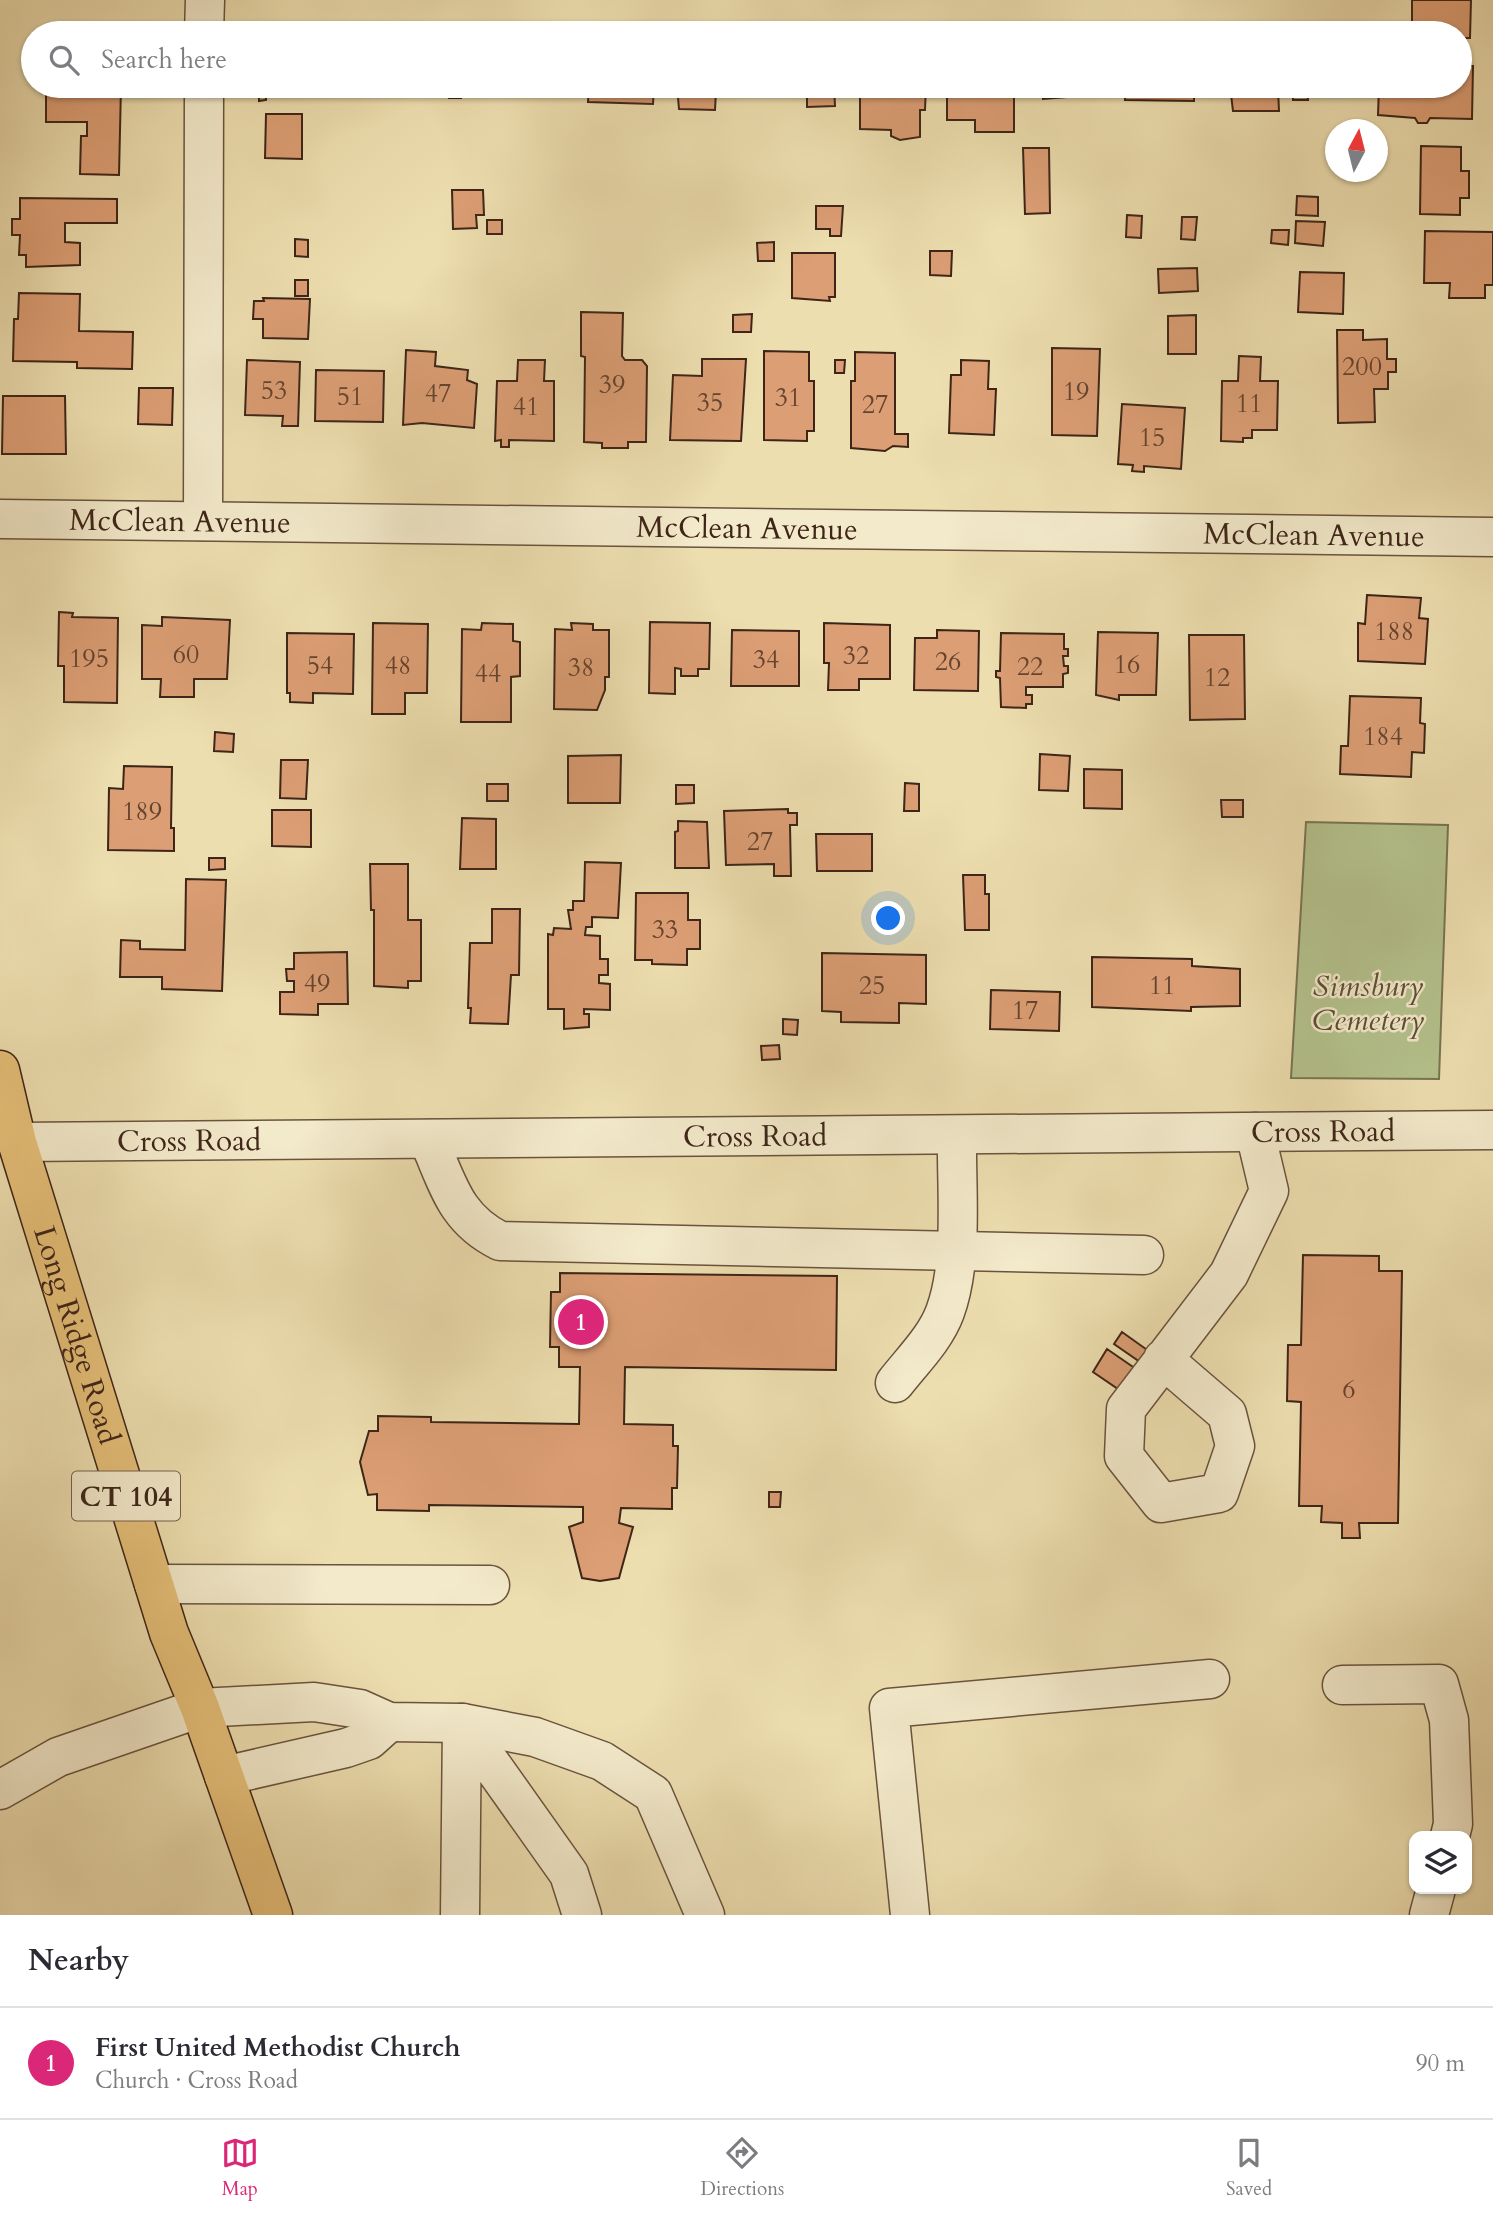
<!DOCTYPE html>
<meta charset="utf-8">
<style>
body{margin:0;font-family:Cardo,serif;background:#f7f7f7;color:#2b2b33}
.controls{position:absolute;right:21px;bottom:21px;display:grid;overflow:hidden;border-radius:14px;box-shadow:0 2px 5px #0004}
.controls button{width:63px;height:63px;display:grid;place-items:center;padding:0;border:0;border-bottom:2px solid #e1e1e2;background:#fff;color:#2b2b33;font:35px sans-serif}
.compass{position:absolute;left:1325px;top:119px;width:63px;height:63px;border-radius:50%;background:#fff;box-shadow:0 2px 5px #0004;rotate:7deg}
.you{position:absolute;left:889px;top:919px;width:24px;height:24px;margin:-18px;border:5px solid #fff;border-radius:50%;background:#1a73e8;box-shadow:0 0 0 10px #1a73e833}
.badge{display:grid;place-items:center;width:46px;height:46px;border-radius:50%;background:#db2777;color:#fff;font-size:23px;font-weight:700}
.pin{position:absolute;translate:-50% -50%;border:4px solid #fff;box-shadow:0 2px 7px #0006}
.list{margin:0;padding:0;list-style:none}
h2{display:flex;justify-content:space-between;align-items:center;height:91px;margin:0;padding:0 28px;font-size:30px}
h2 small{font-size:23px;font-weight:400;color:#7c7c81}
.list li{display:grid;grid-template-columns:46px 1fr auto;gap:21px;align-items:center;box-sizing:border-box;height:112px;padding:0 28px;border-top:2px solid #e1e1e2}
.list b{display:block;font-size:26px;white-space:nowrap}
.list p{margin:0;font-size:23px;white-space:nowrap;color:#7c7c81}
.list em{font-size:23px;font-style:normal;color:#7c7c81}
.icon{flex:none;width:38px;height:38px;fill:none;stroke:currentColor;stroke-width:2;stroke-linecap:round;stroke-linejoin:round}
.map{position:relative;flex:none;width:1493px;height:1915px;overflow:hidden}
.search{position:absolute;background:#fff;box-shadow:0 2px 5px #0004;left:21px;right:21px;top:21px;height:77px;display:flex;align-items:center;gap:18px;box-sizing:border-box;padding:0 24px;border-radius:38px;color:#7c7c81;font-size:26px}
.sheet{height:203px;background:#fff}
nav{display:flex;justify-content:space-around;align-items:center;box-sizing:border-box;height:98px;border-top:2px solid #e1e1e2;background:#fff;font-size:19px;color:#7c7c81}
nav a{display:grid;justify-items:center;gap:4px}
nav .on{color:#db2777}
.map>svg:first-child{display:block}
</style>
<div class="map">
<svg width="1493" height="1915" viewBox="0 0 1493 1915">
<rect width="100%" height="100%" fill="#eddeaf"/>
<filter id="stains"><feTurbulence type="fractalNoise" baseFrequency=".00286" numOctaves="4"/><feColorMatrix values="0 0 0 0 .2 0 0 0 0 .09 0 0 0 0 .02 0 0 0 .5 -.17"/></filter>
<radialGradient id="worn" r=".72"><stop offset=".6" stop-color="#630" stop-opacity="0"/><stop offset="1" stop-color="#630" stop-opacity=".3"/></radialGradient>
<path fill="#b4c28d" stroke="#797452" stroke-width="2" d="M1306,822L1448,825L1439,1079L1291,1078Z"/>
<path fill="#dc9e74" stroke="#3e2518" stroke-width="2" d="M1412,0H1471L1470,38H1460V33H1412Z
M860,28H892V33H859Z
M1460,66H1473L1472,119L1430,118L1427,123H1418L1415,118L1378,115L1379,86H1460Z
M46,86H121L119,175L80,174L81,136H87V122H46Z
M235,86H275L276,96H266V100L259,101V96L236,97Z
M323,86H393V93H323Z
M411,86H479V91H461V98H449V91L411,90Z
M502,86H566V97L502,96Z
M589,86H654L653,104L588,102Z
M677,86H747V91H716L715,110L679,109Z
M770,86H834L835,106L807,107V95L788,94V88Z
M860,86H926L925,110H920V137L900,140L891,136V130L860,129Z
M947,86H1014V132H975V120H947Z
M1043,86H1091L1092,95L1043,99Z
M1126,86H1194V101L1125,100Z
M1230,86H1282V89H1278L1279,111H1233Z
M1293,86H1307L1308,100H1293Z
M266,114H302V159L265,158Z
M1421,146L1461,147V171H1469V198H1460V215L1420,214Z
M1023,148H1049L1050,213L1025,214Z
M452,190H483L484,215H476L477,228L453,229Z
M1297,196L1318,197V216L1296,215Z
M20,198L117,199V223H65V242L80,243V265L26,267V255H19L20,235H12V219H20Z
M816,206H843L841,236H830V229H816Z
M1127,215L1142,216L1141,238L1126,237Z
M1182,217H1197L1195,240L1181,239Z
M487,220H502V234H487Z
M1296,221L1325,222L1323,246L1295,243Z
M1272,230H1289L1288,245L1271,243Z
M1425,231L1493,232V285H1485V298H1449L1450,283H1424Z
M295,239L308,240V257L295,256Z
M774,242V261H758L757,243Z
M930,251H952L951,276L930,275Z
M792,253H835V297H829L830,301L792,298Z
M1197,268L1198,291L1159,293L1158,269Z
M1300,272L1344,273L1343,314L1298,312Z
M295,280H308V296H295Z
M19,293L80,294L79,331L133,332L132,369L77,368V362L13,361L14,319H18Z
M263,298L310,299L308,339L263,338V319H253L254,301H264Z
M581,312L623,313L622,356L625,360H642L647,366L646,442H628V448H602V443L584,442L585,357L581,356Z
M752,314L751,332H733V315Z
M1196,315V354H1168V316Z
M1337,330H1363V340L1387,339V359H1396V372H1388V389H1374L1375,422L1338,423Z
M1052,348L1100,349L1097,436L1052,435Z
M406,350L436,352L435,366L468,370L467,380L477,384L474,428L422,423L403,425Z
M764,351L809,352V381H814V431H807V441L764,440Z
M855,352L895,353V434H908V447L893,446L885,451L851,448V381H855Z
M1239,356L1261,357L1260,381H1278L1277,430H1252V438H1243V442L1221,441L1222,381H1238Z
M702,359H746L741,441L670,440L673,375L702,376Z
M247,360L300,362L298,426H282L283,416L245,415Z
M518,360H545L544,381H554V441L509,440V447H501V440L495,441L497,381H517Z
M835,360H845L844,373H835Z
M961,360L989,361L988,389H996L994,435L949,433L951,375H961Z
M316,370L384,371L383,422L315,421Z
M139,388H173L172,425L138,424Z
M3,396H65L66,454H2Z
M1122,404L1185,408L1181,469L1144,466V472L1132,471L1133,465L1118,464Z
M1367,595L1421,598L1419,618L1428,619L1425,664L1358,661V623L1365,624Z
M59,612L73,613L72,617L118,618L117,703L64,702V666H58Z
M162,617L230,620L227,679H194V697H160L161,679H142V625L162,626Z
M650,622L710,623L709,669H698V676H681V669L675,668V694L649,693Z
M373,623L428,624L427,693H405V714H372Z
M482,623L513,624V641L520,642V676L511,677V722H461L462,629L481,630Z
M571,623L593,624V630H609V677H605V690L597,710L554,709L555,629L572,630Z
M824,623L890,625V679H859V690H828L829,663H824Z
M732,630L799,631V686H731Z
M937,630L979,631L978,691L914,690L915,638H937Z
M1098,632L1158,633L1156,695H1119V700L1096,695Z
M287,633L354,634L353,694L313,693V703L290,702V693H287Z
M1001,633L1064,634V649H1068V656H1063L1064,666H1068V673L1063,674V687H1026V695H1032V704H1026V708L1001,707L1000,678L996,677V671H1000Z
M1189,635H1244L1245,719L1190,720Z
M1350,696L1421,698L1420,723L1425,724L1424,753L1412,752L1411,777L1340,774L1341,746H1348Z
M215,732L234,734L233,752L214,751Z
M1040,754L1070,756L1068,791L1039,790Z
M621,755L620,803H568V756Z
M281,760H308L306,799L280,798Z
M124,766L172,767L171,828H174V851L108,850L109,788L123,789Z
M1084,769L1122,770V809L1084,808Z
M905,783L919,784V811H904Z
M487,784H508V801H487Z
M676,785H694V803L676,804Z
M1221,800H1243V817H1222Z
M788,809V813H797V825H790L791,876H774V864L726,865L724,811Z
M272,810H311V847L272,846Z
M462,818L496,819V869H460Z
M678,821L707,822L709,868H675V832L678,831Z
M816,834H872V871H817Z
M209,858H225V869L209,870Z
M585,862L621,863L618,918L592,917V927H586L585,935L600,936V959H608V975H599V983L610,984V1010L584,1009V1014H589V1027L564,1029V1009H548V934L553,935L554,928L571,929L568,910H573V901H584Z
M370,864H408V920H421V981H408V988L374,986V910H371Z
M963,875H985V894H989V930H965Z
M186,879L226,880L222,991L162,989V977H120L121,940L140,941V949L185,950Z
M636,893H688V920H700V949H687V965L652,964V960H635Z
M492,909H520L519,975H511L508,1024L470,1023L471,1008H468L470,943H492Z
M347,952L348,1004H318V1015L280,1014V992H294V981H287L286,969H294V953Z
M822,953L926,955V1004L899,1003V1023L841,1022V1012L822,1011Z
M1092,957L1192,959V966L1240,969V1006L1191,1007V1011L1092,1007Z
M991,990L1060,992L1059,1031L990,1029Z
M783,1019L798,1020L797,1035L783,1034Z
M779,1045L780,1059L762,1060L761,1046Z
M1303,1255L1379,1256V1271H1402L1398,1523H1359L1360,1538H1342V1523L1321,1522L1322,1506H1299L1301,1402L1287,1401L1288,1345H1301Z
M560,1273L837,1276L836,1370L625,1367L624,1424L673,1425V1446H678L677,1488H672V1509L621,1508L619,1523L633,1527L619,1578L600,1581L582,1578L569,1527L583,1522V1507L429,1505V1511L377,1510V1494L368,1495L360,1462L369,1431H378V1416L431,1417V1422L579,1424L580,1367H559V1347H550L551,1292H560Z
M1122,1332L1150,1352L1143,1364L1114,1344Z
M1107,1349L1136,1369L1121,1391L1093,1372Z
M769,1492H781L780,1507H769Z"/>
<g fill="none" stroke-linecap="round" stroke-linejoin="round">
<g stroke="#6a533e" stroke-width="41">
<g id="minor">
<path d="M204,33L205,0"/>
<path id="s1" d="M0,519L1493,537"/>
<path d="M203,521L204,86"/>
<path d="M428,1139C448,1183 454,1218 500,1241L1144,1255"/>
<path id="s2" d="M17,1142L1493,1130"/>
<path d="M1163,1359L1227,1414L1235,1446L1219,1493L1161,1503L1124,1456L1126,1409L1229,1274L1269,1191L1255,1132"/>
<path d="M895,1383C912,1361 935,1339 945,1312C964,1260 956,1189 957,1135"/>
<path d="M154,1584L490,1585"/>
<path d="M1342,1685L1439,1684L1449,1720L1453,1824L1450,1836"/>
<path d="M224,1776L346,1748L369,1740L389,1722"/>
<path d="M0,1790L58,1757L200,1708L314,1702L360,1709L389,1722L462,1723L535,1737L602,1761L653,1794L705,1915"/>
<path d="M460,1915L462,1723L569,1874L582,1915"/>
<path d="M910,1915L889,1708L1210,1679"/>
<path d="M1429,1915L1436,1889"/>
</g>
</g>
<g stroke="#3e2518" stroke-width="41">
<g id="major">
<path id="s3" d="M0,1070L17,1142L169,1633L200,1708L273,1915"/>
</g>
</g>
<use href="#minor" stroke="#f3eacb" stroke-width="38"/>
<use href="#major" stroke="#e6bf78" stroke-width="38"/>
</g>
<g text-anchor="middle" stroke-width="5" stroke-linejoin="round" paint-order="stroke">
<g font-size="26" fill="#66432f">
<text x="1362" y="375">200</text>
<text x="612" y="393">39</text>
<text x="274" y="399">53</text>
<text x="1076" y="400">19</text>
<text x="438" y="402">47</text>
<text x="350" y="405">51</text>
<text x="788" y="406">31</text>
<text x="710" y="411">35</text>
<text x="1249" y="412">11</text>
<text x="875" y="413">27</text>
<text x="526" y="415">41</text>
<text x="1152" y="446">15</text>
<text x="1394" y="640">188</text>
<text x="186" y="663">60</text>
<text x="856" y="664">32</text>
<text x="89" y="667">195</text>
<text x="766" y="668">34</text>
<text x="948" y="670">26</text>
<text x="1127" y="673">16</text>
<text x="320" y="674">54</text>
<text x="398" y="674">48</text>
<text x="1030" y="675">22</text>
<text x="581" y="676">38</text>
<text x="488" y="682">44</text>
<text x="1217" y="686">12</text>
<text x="1383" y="745">184</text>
<text x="142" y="820">189</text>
<text x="760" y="850">27</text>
<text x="665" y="938">33</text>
<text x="317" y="992">49</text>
<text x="872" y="994">25</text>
<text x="1162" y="994">11</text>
<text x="1025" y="1019">17</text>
<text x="1349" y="1398">6</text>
</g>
<rect fill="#f3eacb" stroke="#74604e" stroke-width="2" x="72" y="1471.5" width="108" height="49" rx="5"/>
<g font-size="28" font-weight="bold" fill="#3e2518">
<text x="126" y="1506">CT 104</text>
</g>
<g font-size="30" fill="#3e2518" stroke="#f3eacb">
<text dy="10" stroke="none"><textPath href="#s1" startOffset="180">McClean Avenue</textPath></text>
<text dy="10" stroke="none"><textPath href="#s1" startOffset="747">McClean Avenue</textPath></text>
<text dy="10" stroke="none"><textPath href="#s1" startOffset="1314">McClean Avenue</textPath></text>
<text dy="10" stroke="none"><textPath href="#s2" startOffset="1306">Cross Road</textPath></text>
<text dy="10" stroke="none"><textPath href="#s2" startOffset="738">Cross Road</textPath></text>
<text dy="10" stroke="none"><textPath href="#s2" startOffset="172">Cross Road</textPath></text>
<text dy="10" stroke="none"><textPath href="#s3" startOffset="276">Long Ridge Road</textPath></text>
</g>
<g font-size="30" font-style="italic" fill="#5c4c35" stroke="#f3eacb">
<text x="1368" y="996">Simsbury<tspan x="1368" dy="34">Cemetery</tspan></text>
</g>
</g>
<rect width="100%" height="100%" filter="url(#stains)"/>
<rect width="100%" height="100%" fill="url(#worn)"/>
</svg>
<div class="controls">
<button><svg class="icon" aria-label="layers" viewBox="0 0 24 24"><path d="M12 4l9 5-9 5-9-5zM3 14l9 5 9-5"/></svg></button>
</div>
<svg class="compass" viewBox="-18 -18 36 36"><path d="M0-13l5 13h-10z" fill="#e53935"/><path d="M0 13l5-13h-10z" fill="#7c7c81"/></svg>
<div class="you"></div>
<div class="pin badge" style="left:581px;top:1322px">1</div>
<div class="search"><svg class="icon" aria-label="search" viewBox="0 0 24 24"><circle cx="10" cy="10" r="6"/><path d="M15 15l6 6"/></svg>Search here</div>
</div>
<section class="sheet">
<h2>Nearby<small></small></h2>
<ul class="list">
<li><span class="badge">1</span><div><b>First United Methodist Church</b><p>Church · Cross Road</p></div><em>90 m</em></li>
</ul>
</section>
<nav>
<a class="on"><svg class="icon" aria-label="map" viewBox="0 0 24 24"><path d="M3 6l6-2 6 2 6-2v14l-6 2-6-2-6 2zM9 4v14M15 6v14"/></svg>Map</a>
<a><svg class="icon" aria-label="directions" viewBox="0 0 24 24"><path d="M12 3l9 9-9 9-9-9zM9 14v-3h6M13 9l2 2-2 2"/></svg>Directions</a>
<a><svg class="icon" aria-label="saved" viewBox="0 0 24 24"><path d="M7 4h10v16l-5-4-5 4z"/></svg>Saved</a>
</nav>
